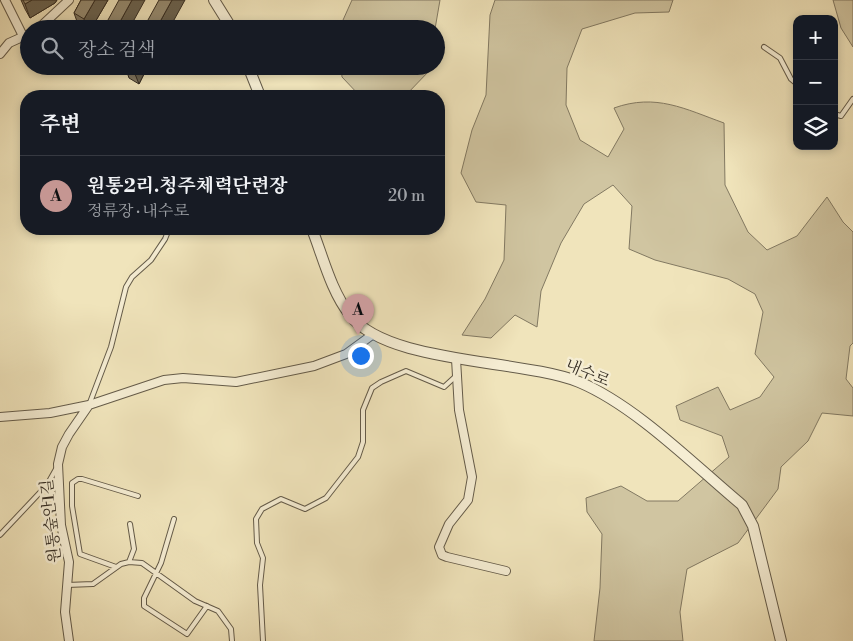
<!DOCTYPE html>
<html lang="ko">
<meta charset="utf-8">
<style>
body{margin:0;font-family:"Libre Bodoni","Noto Serif KR",serif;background:#242831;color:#f1f3f6}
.controls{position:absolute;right:15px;top:15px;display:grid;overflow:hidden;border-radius:10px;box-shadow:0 2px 8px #0003}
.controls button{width:45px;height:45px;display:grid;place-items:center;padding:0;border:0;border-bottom:1px solid #363941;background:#171b24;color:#f1f3f6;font:25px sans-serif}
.you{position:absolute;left:360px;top:355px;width:18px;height:18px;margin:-12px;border:4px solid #fff;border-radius:50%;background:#1a73e8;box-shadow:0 0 0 8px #1a73e833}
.badge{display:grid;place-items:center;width:32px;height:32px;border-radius:50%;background:#c59692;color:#111;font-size:16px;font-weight:700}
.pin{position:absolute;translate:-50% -41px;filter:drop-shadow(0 1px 2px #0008)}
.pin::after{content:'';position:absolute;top:26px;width:18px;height:15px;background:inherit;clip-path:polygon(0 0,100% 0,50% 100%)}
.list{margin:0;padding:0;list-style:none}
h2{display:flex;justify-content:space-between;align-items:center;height:65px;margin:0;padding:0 20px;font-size:21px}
h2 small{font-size:16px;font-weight:400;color:#9ea1a6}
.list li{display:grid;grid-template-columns:32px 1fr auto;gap:15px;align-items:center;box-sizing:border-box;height:80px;padding:0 20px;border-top:1px solid #363941}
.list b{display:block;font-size:19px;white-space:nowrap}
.list p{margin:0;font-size:16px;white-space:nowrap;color:#9ea1a6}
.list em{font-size:16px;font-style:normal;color:#9ea1a6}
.icon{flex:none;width:28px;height:28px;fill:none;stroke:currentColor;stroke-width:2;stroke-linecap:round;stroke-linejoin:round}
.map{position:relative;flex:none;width:853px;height:641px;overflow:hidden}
.search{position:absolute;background:#171b24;box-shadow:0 2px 8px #0003;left:20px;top:20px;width:425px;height:55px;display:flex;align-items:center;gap:12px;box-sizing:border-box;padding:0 18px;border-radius:28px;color:#9ea1a6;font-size:19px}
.panel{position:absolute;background:#171b24;box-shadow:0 2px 8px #0003;left:20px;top:90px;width:425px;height:145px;border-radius:20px}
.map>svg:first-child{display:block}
</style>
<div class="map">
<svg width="853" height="641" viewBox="0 0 853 641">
<rect width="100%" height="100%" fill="#f0e4bb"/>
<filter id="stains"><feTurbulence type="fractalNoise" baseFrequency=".004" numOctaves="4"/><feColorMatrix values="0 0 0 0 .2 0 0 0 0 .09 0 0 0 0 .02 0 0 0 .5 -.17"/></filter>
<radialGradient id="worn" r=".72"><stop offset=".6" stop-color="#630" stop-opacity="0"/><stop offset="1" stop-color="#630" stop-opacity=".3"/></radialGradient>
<path fill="#d0c5a1" stroke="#827962" d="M352,0H440L435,29H339Z
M495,0H673L669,12L635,13L582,29L567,68L566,105L580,140L608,157L624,129L614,108C656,93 685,109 724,123L725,185L748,232L767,250L797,236L827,197L843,222L853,232V343L850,346L846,379L853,388V416L822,413L808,441L781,467L778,489L738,543L687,569L680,612L683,641H594L600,588L602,534L587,512L586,498L621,486L647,501H678L729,457L722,436L680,420L676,406L718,387L730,410L760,397L774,377L755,354L763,312L755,294L728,279L655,260L629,249L632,206L613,185L584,204L561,243L541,291L537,327L515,315L491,338L462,335L485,299L504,260L506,205L476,202L461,173L472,130L486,95L490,15Z
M833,0H853V47L841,28Z
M341,66H430V70L405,96H360L342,77Z"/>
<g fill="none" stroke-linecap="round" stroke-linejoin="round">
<g stroke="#645b49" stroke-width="6">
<path id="service" d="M764,47L780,58L791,79L797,84
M834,114L841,116L853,99
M89,405L111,347L126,287L132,277L151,260L165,239L169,229
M174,519L161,563L144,598V606L187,634L207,606
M0,535L47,485L56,469
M129,562L134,549L130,524
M116,567L80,554L72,506V483L78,479H82L138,496
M67,585L93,584L121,564L129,562L142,563L195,601L218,611L231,629L232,641
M263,641L260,585L263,558L257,543L256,519L262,509L281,499L305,509L326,498L358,457L363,442V410L372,388L381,382L406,371L444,387L456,376"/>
</g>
<g stroke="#645b49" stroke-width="10">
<path id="minor" d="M5,0L23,36
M38,29L69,0
M0,54L9,43L29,34
M456,359L459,410L472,477L468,500L449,524L439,547L442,555L447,557L506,571
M0,417L50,413L89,405
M69,641L65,612L69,562L61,525L58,464L62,447L69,434L89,405L164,380L183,378L236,382L314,366L346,354L372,335"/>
</g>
<g stroke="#645b49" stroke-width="12">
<path id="tertiary" d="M214,0L232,29
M248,66L260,96
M312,229C323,257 331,291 350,315C387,364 521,359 579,382C636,406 694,465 742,505L753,526L781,641"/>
</g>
<use href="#service" stroke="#f5edd3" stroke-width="4"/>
<use href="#minor" stroke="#f5edd3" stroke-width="8"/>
<use href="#tertiary" stroke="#f5edd3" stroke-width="10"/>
</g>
<path fill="#817862" stroke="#352d23" d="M21,0H57L55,3L30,18L25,9Z
M81,0H108L91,29H81L79,27L74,13Z
M125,66H148L139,84L129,78Z"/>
<path fill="#696250" stroke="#352d23" d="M32,0H57L55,3L30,18L25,4Z
M95,0H108L91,29H87L84,19Z
M132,0H145L129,29H116Z
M172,0H185L169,29H156Z
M135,66H148L139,84L133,69Z"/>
<path fill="#968c72" stroke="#352d23" d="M23,0H32L25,4Z
M81,0H95L84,19L74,13Z
M119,0H132L116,29H103Z
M159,0H172L156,29H143Z
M128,66H135L133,69Z"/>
<g text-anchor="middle" stroke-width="5" stroke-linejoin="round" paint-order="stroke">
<g font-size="16" fill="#352d23" stroke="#f5edd3">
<text transform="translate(588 372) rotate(23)" y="6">내수로</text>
<text transform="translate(50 521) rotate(-96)" y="6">원통숲안1길</text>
</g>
</g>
<rect width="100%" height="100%" filter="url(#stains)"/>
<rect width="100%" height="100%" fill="url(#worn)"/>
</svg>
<div class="controls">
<button>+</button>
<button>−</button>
<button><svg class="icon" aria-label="layers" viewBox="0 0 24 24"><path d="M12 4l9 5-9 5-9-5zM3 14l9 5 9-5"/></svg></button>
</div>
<div class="you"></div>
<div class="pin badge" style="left:358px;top:335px">A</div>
<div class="search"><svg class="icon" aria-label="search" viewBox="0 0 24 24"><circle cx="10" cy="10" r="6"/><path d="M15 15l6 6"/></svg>장소 검색</div>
<section class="panel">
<h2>주변<small></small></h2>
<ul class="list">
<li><span class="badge">A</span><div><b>원통2리.청주체력단련장</b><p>정류장 · 내수로</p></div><em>20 m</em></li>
</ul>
</section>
</div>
